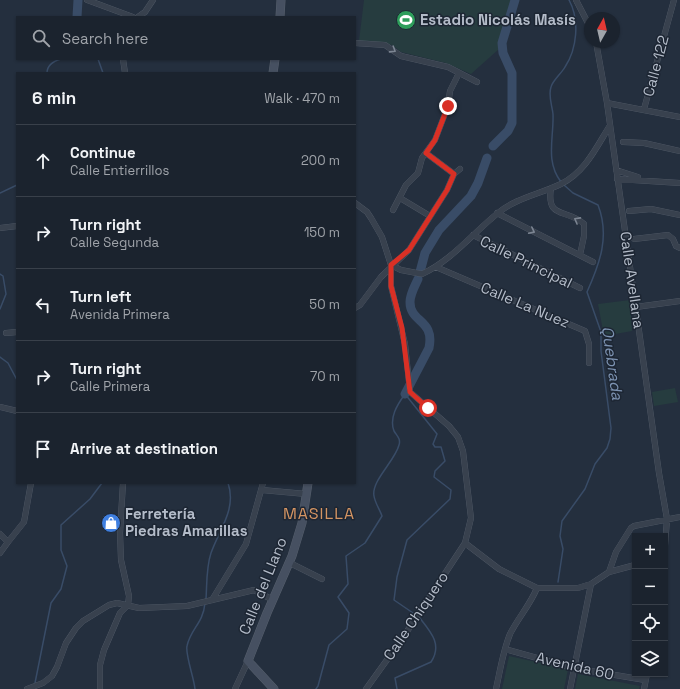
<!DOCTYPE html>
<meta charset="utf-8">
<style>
body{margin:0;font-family:"Space Grotesk",sans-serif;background:#242b36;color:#f1f3f6}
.controls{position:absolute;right:12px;bottom:12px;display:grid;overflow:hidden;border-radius:0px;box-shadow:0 1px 3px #0004}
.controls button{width:36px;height:36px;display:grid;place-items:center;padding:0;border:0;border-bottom:1px solid #39404a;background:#1b232e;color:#f1f3f6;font:20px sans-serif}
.compass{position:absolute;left:584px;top:12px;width:36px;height:36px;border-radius:50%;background:#1b232e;box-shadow:0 1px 3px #0004;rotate:8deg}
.stop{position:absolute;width:12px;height:12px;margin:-9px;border:3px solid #d93025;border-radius:50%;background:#fff}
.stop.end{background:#d93025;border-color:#fff;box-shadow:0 1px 4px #0008}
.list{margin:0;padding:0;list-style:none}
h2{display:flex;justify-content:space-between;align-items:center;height:52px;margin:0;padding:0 16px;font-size:17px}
h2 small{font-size:13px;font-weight:400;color:#a0a4aa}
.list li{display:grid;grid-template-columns:26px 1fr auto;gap:12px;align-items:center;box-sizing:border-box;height:72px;padding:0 16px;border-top:1px solid #39404a}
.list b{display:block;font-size:15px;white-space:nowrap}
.list p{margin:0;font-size:13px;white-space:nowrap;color:#a0a4aa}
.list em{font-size:13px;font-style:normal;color:#a0a4aa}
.icon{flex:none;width:22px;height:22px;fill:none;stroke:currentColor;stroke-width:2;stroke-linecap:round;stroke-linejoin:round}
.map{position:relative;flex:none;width:680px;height:689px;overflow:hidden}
.search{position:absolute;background:#1b232e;box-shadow:0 1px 3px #0004;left:16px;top:16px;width:340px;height:44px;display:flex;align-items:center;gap:10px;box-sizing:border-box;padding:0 14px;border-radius:0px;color:#a0a4aa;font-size:15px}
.panel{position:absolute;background:#1b232e;box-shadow:0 1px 3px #0004;left:16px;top:72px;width:340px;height:412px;border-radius:0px}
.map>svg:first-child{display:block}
</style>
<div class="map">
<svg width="680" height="689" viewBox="0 0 680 689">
<rect width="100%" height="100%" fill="#242f3e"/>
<path fill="#263c3f" d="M364,0H513L500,38L499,49L471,74L446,63L401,52L392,45L359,41Z
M630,300L632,331L604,336L598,304Z
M675,388L678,402L654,406L652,392Z
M509,656L568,669L564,689H502Z
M578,674L640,686L639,689H575Z"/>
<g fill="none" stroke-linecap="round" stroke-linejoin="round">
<path stroke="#394c67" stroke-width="1.5" d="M98,59L103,73
M47,73C47,65 54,61 61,59
M561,182C545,161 554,138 553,114C552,105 548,96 551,87C553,80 561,74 565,67C577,49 580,20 569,0
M0,193L17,185
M0,274L3,276L6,294L0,309
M0,357L8,363L17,380
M558,582L563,549L560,536L562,521L585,489L595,464L607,448L610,439L611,428L601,351V332L587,292C600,263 610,236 598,205L573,193L564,185
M206,599C207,585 206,568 211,553C219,530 237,509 228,483
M35,683L51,603L61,589L67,566L61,550V525L90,499L102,483
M195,689C194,678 185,654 187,646C191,628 203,624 205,603
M316,689L318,686L329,645L347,629L349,613L338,597L348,584L346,556L365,543L382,516C380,510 375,503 374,496C371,481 395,461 399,445C401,439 397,436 394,431C389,418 397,405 405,394L437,434L433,444L435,447H441L445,461L435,471L434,477L451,490L450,499L407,540L397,577L394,600L416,615
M397,689L395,678L431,662C443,644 430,631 419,617"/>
<path stroke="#394c67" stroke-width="9" d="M77,17L78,0
M493,146L508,131L512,123V73L503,53L502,43L515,0
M420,272L425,253L439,230L471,196L478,183L487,158
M405,394L429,348C435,319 410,323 410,302C410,294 415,286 418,279"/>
<g stroke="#565f6c" stroke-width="6">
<path id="minor" d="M87,0L133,17
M576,0L590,27
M138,17L145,12L153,0
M596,42L607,103L659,473L667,519L665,546
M355,43L385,45L401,56L448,67L477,82
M123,59L125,73
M607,103L680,117
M644,109L674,0
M623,142L644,143L680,151
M426,153L454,174
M616,170L638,177
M617,179L680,183
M551,188C546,220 567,208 584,224V236L580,255
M400,198L430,216
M355,203L367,212L371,218L382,237L391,265V286L405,344L410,392L449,426L458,437L463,451L471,518L465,543L402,639L366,689
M393,210L406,185L418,173L422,158L435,140L448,106L450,91L459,73
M629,211L651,209L680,215
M497,213L593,262
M0,228L17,226
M473,235L580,288
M634,239L668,235L673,239L676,246L680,248
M391,265L401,270L422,274C451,261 473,233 498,213C516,198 540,194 561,184C585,172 596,148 609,127
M436,267L585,331L589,344V363
M636,307L680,301
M355,308L360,305L381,277L409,250L447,190L454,174L460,169
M6,333L17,332
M0,407L17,411
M262,490L306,494
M0,534L8,542L0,553
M8,542L24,522L31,483
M465,543L499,569L537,588C530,605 518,618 510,634C503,651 500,671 496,689
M290,563L322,579
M609,572L616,552L631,528L634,526L680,517
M537,588H578L591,584L609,572L635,565
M212,600L246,544L263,483
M505,649L573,668L645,680
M27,689L43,683L52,676L57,667L66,643L76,628L83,621L109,605L117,603L139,608L187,606L254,590L273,600
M100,689V665L104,650L120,613L128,605L129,596L121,560L120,533L123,483
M235,689L248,661
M570,689L591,584
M644,689L647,674"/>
</g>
<g stroke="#565f6c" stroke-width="9">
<path id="secondary" d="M280,17L281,0
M273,73L275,59
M274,689L248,661L267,613L292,556L302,523L308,483"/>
</g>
<use href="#minor" stroke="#38414e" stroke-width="5.5"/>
<use href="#secondary" stroke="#465061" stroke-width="8"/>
</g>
<defs><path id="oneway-chevron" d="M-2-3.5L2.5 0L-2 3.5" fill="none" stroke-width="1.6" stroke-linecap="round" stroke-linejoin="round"/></defs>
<g stroke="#7c8592">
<use href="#oneway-chevron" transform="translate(393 50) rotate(32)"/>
<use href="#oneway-chevron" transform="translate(577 220) rotate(-151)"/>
<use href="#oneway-chevron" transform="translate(532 231) rotate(27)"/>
</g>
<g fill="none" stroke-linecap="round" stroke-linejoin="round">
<path stroke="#d93025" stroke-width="5" d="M428,408L410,392L402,328L391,286V265L409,250L447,190L454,174L426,153L435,140L448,106"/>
</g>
<defs>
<g id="stadium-disc" transform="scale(1)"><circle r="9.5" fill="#2e9e5b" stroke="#1d2633"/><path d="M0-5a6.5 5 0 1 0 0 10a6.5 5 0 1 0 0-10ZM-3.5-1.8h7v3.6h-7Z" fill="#fff"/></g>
<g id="shop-disc" transform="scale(1)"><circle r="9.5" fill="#3f7fe0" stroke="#1d2633"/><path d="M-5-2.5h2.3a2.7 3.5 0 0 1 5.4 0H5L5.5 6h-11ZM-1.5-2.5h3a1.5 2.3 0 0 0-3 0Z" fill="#fff"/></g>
</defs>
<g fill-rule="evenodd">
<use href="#stadium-disc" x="406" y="20"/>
<use href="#shop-disc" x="111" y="523"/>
</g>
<g text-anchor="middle" stroke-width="3" stroke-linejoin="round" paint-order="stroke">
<g font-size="15" font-weight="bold" fill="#b4bcc9" stroke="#1d2633" text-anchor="start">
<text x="420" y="25">Estadio Nicolás Masís</text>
<text x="125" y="519">Ferretería<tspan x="125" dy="17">Piedras Amarillas</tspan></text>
</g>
<g font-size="15" fill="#b4bcc9" stroke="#1d2633">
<text transform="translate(656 66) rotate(-75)" y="5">Calle 122</text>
<text transform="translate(526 262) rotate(26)" y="5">Calle Principal</text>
<text transform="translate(632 280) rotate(82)" y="5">Calle Avellana</text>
<text transform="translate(525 305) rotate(23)" y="5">Calle La Nuez</text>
<text transform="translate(263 586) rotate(-68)" y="5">Calle del Llano</text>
<text transform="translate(416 616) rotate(-56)" y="5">Calle Chiquero</text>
<text transform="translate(575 666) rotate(13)" y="5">Avenida 60</text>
</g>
<g font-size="16" font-style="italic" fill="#7c92b1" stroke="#1d2633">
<text transform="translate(613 363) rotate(82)" y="6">Quebrada</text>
</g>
<g font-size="16" letter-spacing="1" fill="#d59563" stroke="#1d2633">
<text x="319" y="519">MASILLA</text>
</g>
</g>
</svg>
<div class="controls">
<button>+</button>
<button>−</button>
<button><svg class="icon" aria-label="locate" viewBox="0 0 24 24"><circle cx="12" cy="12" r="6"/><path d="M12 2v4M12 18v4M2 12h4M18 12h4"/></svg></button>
<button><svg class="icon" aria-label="layers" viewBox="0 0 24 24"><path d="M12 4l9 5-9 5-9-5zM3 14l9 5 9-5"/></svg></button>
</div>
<svg class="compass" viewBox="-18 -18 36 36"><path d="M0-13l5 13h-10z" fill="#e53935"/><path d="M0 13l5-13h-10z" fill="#a0a4aa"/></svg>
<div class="stop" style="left:428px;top:408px"></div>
<div class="stop end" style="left:448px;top:106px"></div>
<div class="search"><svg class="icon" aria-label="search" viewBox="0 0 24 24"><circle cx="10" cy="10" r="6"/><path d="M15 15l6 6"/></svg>Search here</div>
<section class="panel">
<h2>6 min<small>Walk · 470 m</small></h2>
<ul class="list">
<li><svg class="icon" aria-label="ahead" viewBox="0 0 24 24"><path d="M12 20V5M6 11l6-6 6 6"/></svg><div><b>Continue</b><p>Calle Entierrillos</p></div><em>200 m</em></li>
<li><svg class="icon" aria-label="right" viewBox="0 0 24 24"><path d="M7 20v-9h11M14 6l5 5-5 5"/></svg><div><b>Turn right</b><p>Calle Segunda</p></div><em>150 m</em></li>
<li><svg class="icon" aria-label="left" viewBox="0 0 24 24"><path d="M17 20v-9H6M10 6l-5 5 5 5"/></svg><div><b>Turn left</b><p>Avenida Primera</p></div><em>50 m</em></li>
<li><svg class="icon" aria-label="right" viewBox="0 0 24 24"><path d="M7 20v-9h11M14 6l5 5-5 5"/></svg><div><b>Turn right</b><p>Calle Primera</p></div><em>70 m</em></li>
<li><svg class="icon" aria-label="arrive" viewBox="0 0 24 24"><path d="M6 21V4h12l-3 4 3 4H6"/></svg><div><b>Arrive at destination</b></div></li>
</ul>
</section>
</div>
